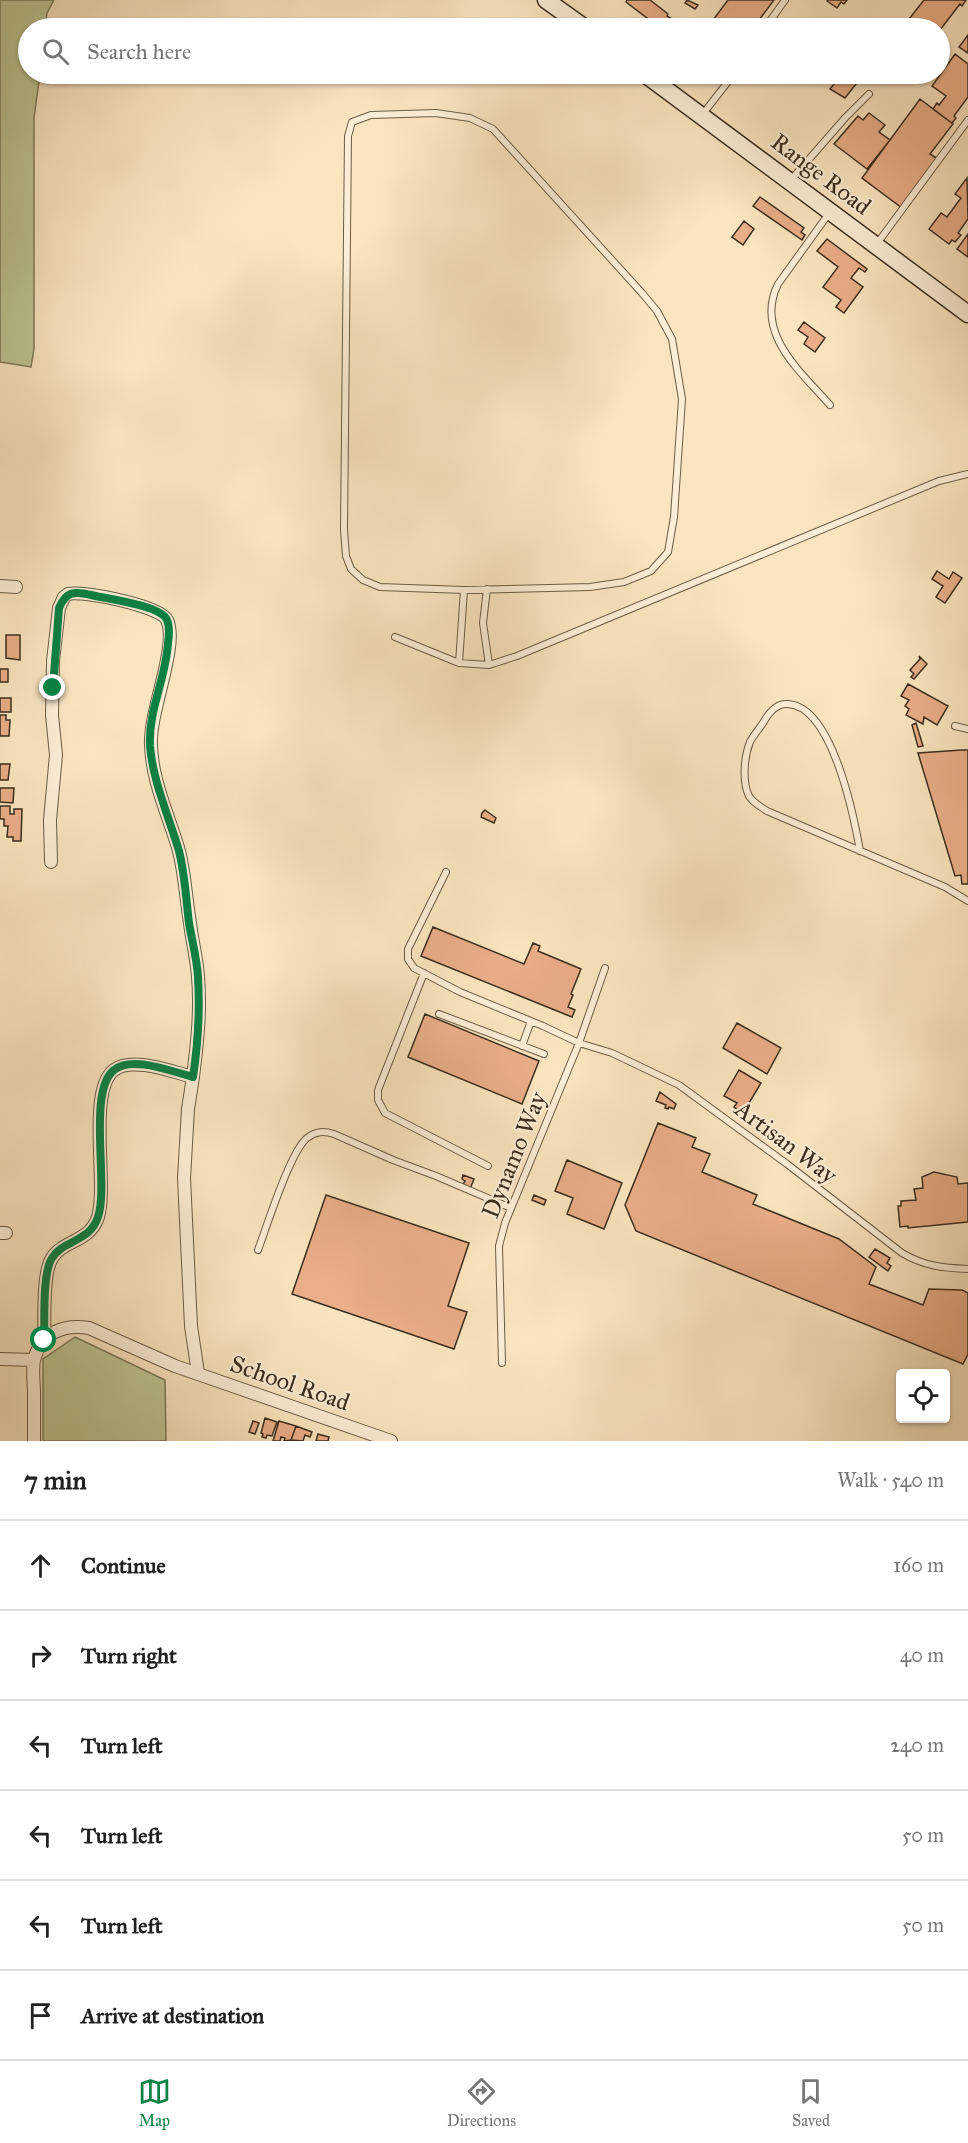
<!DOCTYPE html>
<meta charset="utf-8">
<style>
body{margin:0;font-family:"IM FELL Great Primer",serif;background:#f2f2f2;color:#222}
.controls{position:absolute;right:18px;bottom:18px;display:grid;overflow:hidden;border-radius:6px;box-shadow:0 2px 4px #0004}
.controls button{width:54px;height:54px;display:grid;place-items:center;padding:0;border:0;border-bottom:2px solid #e0e0e0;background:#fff;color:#222;font:30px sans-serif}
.stop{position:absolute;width:18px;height:18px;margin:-14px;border:4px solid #0b8043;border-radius:50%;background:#fff}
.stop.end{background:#0b8043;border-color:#fff;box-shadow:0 2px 6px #0008}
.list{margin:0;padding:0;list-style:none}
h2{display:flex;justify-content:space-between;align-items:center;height:78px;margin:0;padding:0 24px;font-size:26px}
h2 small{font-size:20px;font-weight:400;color:#767676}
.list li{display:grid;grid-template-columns:39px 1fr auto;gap:18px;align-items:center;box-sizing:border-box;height:90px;padding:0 24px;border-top:2px solid #e0e0e0}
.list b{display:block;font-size:22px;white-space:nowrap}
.list em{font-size:20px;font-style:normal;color:#767676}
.icon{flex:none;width:33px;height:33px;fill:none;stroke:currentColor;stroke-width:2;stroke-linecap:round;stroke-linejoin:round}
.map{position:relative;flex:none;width:968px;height:1441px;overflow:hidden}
.search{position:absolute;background:#fff;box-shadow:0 2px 4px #0004;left:18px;right:18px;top:18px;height:66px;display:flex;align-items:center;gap:15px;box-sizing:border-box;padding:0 21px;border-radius:33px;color:#767676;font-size:22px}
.sheet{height:618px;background:#fff}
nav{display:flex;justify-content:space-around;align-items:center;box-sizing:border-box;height:84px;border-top:2px solid #e0e0e0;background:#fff;font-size:16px;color:#767676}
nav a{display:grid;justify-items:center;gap:3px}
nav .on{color:#0b8043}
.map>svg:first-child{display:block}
</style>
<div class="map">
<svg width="968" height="1441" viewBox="0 0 968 1441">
<rect width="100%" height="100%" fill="#fae5c0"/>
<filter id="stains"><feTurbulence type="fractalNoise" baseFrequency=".00333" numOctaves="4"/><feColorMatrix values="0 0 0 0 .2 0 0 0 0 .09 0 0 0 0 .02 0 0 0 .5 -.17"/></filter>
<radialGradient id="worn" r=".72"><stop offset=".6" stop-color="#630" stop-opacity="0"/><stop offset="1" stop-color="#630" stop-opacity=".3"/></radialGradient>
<path fill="#bcc593" stroke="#7c7a58" stroke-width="1.5" d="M0,0H54L47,13L45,28H28V74H40L34,118V349L31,367L0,362Z
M75,1337L165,1380L166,1441H43V1359Z"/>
<path fill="#eaae88" stroke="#3b2e1d" stroke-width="1.5" d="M627,0H650L668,14L667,16L672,19L665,28L660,25L659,27L626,2Z
M687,0L698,5L695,9L685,3Z
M728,0H774L753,28H707Z
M828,0H847L844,4L841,2L837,8L827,1Z
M924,0H966L962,6L960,4L940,30V28H902Z
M968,35V53L959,47Z
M955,54L968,64V97L954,116L956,118L952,123L933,109L937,103L939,105L946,96L932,86Z
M820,74H864L845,98L830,89L834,84Z
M920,99L953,124L930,154L938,159L902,208L862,178Z
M869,113L885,125L879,132L890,140L867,169L834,144L858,116L863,120Z
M967,178L968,219L958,233L961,235L955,242L952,240L949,244L929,229L941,213L947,217L961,198L955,194Z
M760,197L804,228L801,232L805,235L802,240L753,206Z
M744,221L754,229L743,245L732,237Z
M968,234V257L957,249Z
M827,239L867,269L865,272L859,268L851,278L863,287L844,313L836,307L841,300L823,287L838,267L817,251Z
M804,322L825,338L815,352L804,344L808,337L798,330Z
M937,571L949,579L953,572L962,578L945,603L936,597L943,586L932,579Z
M6,635H20V660L6,658Z
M919,656L927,664L914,679L911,677L914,674L910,670L920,659Z
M0,669H8V682H0Z
M908,684L948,706L937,725L924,717L923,724L906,715L909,709L905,706L909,700L901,696Z
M0,698H11V712H0Z
M0,715H6V720H10L9,736H0Z
M916,723L923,746L918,747L912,725Z
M962,750H968V884H962L961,875L955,876L918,753Z
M0,764H10L8,780H0Z
M0,788H14L13,803L0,802Z
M0,806H10V814H14V809H22L21,841H13V837H7L8,826H4V819H0Z
M485,810L496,818L494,823L481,817L482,813Z
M433,927L524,964L533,943L540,946L538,951L581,969L571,994L573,995L568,1007L575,1010L572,1017L421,956Z
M425,1014L539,1061L522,1104L408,1057Z
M737,1023L781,1048L767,1074L723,1048Z
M739,1070L761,1083L743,1113L734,1107L737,1103L724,1096Z
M660,1092L676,1104L674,1109L669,1107L668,1109L665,1108L666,1105L656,1101Z
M658,1123L696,1138L692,1147L710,1154L702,1172L757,1195L753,1204L839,1239L876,1267L869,1284L923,1305L929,1289L962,1290L968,1293V1354L963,1364L636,1231L625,1205Z
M567,1160L622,1183L604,1229L567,1214L573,1198L555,1191Z
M934,1172L957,1177L958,1184L968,1183V1222L908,1228V1226L900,1227L898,1206H901V1201L916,1200L914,1189L923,1188L922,1177Z
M463,1175L474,1179L470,1189L462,1186L465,1181L462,1179Z
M326,1195L469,1243L448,1306L467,1312L454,1349L292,1294Z
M534,1195L546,1200L544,1205L532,1200Z
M875,1249L890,1258L887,1263L891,1266L888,1271L869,1257Z
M265,1418L277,1422L272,1436L267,1435L266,1438L262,1437L263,1434L261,1433Z
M253,1421L259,1423L255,1434L249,1432Z
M279,1421L296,1426L291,1440L284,1441L285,1438L281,1437L280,1441H273Z
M296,1426L312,1432L310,1437L305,1435L303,1441L291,1440Z
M318,1434L329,1437L328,1441H316Z"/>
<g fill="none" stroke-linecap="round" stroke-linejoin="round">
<g stroke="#6b5c46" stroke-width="8">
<path id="lane" d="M765,28L785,0
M436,113L470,118L493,129L642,293L657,311L672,339L682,399L674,517L668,552L651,571L624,582L590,587L464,590L380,587L363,580L351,569L346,556L344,530L348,136L352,122L371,115Z
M702,115L734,74
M790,181L845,118L869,94
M876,245L968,120
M830,405C800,371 754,333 778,284L830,212
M487,589L483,623L489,665
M395,637L459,663L489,665L517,656L939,481L968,474
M459,663L464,590
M955,726L968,729
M860,851C854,817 832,703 786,704C775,704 768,714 763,723C759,729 753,736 750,742C744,757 742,782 749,796C753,803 760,806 767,811L945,887L968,901
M446,872L408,949V959L414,968L460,992L543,1026L579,1043L612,1053L679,1085L787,1164L902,1253C924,1266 943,1268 968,1269
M424,973L378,1090V1100L385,1113L488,1166
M439,1014L544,1054
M522,1046L531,1021
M258,1250C267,1226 290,1152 307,1138C316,1131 324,1131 334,1134L393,1160L436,1176L511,1208
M502,1363L499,1246L505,1223L579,1043L605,968"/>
</g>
<g stroke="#6b5c46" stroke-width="14">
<path id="street" d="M0,586L16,587
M51,862L50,820L56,755L52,715L53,661L59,608L64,597L68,594C82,590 161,606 167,620C179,645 149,712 151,745C152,782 169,816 179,851C185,875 186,899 190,923C192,941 197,959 198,977C201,1011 197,1044 193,1077
M0,1233H6
M44,1340C45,1320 42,1274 52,1258C63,1240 90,1242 98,1217C108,1184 87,1091 114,1070C132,1056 173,1072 193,1077L188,1109L184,1178L191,1326L198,1373
M0,1359L34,1360
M34,1441C34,1425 34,1409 34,1393C34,1383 32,1370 34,1360C41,1332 64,1324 89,1328L175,1366L391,1441"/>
</g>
<g stroke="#3b2e1d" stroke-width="19">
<path id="secondary" d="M546,0L585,28
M645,74L968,314"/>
</g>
<use href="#lane" stroke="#fceed6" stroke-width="6"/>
<use href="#street" stroke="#fceed6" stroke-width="12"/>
<use href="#secondary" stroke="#fceed6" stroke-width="16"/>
</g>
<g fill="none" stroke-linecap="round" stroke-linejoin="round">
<path stroke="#0b8043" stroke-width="8" d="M44,1340C45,1320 42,1274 52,1258C63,1240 90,1242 98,1217C109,1185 87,1091 114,1070C132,1055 173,1072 193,1077C198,1044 200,1011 198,977C197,959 192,941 189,923C186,899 185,875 179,851C169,817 153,782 150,746C148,711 166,678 168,643C169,636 170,627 167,620C161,605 107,599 91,595C75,591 66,591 59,608L53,688"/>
</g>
<g text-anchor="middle" stroke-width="4.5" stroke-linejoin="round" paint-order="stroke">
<g font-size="24" fill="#3b2e1d" stroke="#fceed6">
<text transform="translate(821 174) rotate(37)" y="8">Range Road</text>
<text transform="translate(786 1142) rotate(37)" y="8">Artisan Way</text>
<text transform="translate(514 1155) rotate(-68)" y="8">Dynamo Way</text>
<text transform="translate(290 1383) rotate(19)" y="8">School Road</text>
</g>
</g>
<rect width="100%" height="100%" filter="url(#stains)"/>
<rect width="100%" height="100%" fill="url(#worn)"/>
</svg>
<div class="controls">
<button><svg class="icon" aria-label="locate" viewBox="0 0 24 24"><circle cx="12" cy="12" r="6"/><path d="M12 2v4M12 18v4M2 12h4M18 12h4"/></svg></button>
</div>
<div class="stop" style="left:44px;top:1340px"></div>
<div class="stop end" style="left:53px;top:688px"></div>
<div class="search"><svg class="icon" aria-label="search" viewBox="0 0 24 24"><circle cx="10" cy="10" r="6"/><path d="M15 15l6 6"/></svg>Search here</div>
</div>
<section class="sheet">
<h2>7 min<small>Walk · 540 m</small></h2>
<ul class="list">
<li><svg class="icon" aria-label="ahead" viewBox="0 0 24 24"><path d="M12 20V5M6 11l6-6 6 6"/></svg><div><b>Continue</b></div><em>160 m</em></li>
<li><svg class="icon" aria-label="right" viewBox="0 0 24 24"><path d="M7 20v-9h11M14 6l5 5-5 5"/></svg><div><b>Turn right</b></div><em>40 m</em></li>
<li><svg class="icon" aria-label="left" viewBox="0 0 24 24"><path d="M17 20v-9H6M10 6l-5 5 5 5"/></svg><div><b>Turn left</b></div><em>240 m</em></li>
<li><svg class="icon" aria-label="left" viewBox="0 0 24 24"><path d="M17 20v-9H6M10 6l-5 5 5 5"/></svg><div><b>Turn left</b></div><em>50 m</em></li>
<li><svg class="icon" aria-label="left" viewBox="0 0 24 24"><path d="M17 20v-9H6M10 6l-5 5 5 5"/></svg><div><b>Turn left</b></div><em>50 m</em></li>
<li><svg class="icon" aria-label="arrive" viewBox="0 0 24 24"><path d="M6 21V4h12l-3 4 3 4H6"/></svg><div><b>Arrive at destination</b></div></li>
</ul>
</section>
<nav>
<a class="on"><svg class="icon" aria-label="map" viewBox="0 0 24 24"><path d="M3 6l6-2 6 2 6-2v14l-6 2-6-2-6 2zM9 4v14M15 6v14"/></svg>Map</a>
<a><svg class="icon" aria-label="directions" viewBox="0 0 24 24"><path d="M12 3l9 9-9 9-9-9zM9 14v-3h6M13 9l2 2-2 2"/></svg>Directions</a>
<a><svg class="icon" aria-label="saved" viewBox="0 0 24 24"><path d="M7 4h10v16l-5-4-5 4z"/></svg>Saved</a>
</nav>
